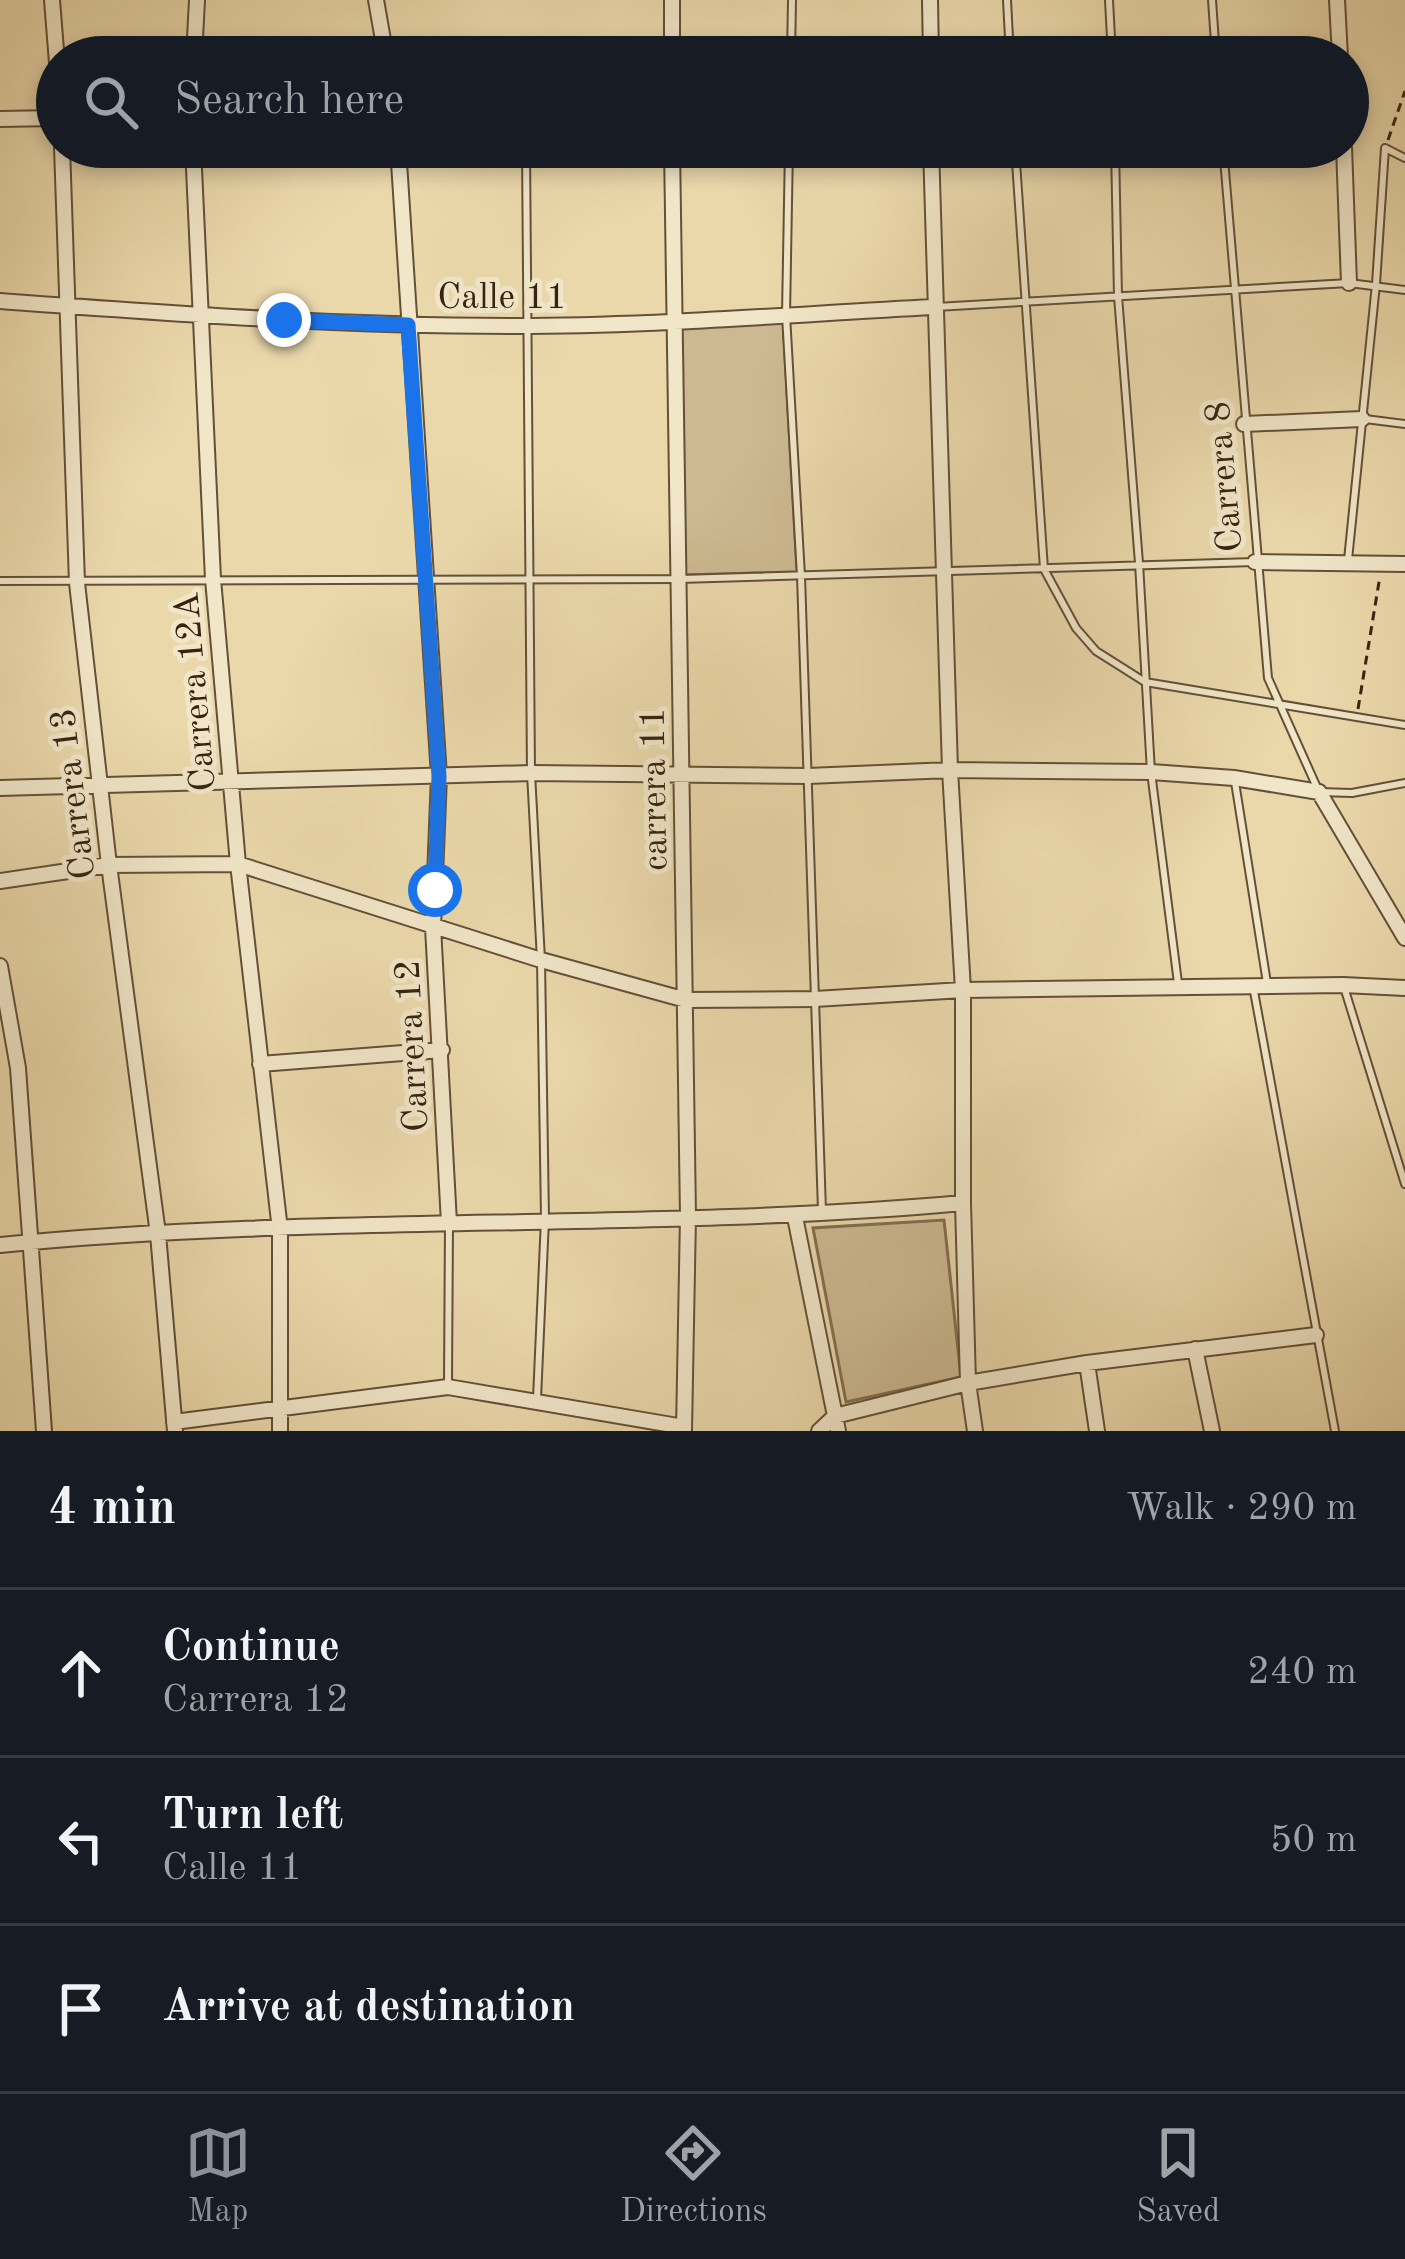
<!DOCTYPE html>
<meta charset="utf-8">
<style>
body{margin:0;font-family:"Old Standard TT",serif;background:#242831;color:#f1f3f6}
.stop{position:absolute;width:36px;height:36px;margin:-27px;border:9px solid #1a73e8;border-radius:50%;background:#fff}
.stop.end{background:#1a73e8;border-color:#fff;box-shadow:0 3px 12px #0008}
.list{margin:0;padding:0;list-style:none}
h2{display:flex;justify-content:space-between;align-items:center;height:156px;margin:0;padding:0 48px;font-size:51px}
h2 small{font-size:39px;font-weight:400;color:#9ea1a6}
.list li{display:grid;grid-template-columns:78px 1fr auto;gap:36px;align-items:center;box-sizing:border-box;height:168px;padding:0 48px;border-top:3px solid #363941}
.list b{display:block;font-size:45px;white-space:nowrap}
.list p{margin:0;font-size:39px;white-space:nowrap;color:#9ea1a6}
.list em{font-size:39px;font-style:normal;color:#9ea1a6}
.icon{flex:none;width:66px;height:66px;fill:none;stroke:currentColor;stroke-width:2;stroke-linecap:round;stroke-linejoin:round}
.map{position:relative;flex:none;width:1405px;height:1431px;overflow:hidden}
.search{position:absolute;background:#171b24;box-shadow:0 6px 18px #0003;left:36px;right:36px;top:36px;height:132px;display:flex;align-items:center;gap:30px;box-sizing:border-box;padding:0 42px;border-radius:66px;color:#9ea1a6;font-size:45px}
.sheet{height:660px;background:#171b24}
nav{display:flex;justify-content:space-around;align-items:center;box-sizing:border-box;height:168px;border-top:3px solid #363941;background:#171b24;font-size:33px;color:#9ea1a6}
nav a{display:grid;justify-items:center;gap:6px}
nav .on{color:#8c9099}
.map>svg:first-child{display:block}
</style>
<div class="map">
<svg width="1405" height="1431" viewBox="0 0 1405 1431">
<rect width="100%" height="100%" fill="#ead8ab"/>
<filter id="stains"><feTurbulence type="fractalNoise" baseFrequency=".00167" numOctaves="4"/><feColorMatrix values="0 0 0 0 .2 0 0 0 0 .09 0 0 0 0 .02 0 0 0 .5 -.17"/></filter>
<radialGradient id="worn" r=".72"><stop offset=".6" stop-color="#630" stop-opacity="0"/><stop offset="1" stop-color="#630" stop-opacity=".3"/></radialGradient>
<path fill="#ccb991" stroke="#826e51" stroke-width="3" d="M783,319L797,572L683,575L678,328Z
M944,1220L961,1377L846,1402L813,1228Z"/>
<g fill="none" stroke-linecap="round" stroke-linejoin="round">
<g stroke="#645038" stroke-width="10">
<path id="service" d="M1007,0L1010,57
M1109,0L1112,57
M1212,0L1216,57
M791,57L792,0
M526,147L531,773L541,960L545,1219L537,1399
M789,147L786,315L801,576L822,1211
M1015,147L1044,569L1076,628L1096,651L1145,682L1405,725
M1115,147L1118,296L1139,563L1151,772L1178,983
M1223,147L1268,678L1319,792L1352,793L1405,783
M936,307L1349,283L1405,290
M1365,419L1405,424
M1348,560L1376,284L1385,148L1405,158
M0,581L680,579L1255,562
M1235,782L1267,983
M1253,986L1335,1431
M1344,987L1405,1184
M448,1383L449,1223"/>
</g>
<g stroke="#645038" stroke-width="18">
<path id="minor" d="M52,0L57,63
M376,0L386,57
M930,0L931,57
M1337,0L1340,57
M194,57L197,0
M672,57V0
M0,119L57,118
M62,147L77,583L109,865L158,1234L175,1431
M193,147L213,579L238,864L280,1230V1431
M398,147L439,776L433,927L449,1223
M672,147L688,1216L684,1431
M931,147L950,770L963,990V1203L968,1383L975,1431
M1344,147L1349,283
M0,301C177,314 353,327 531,326C665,325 799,314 933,307
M1244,424L1362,419
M1255,562L1405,564
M0,788L531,773L808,776L950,770L1151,772L1234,778L1319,792L1405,938
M0,881L109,865L238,864L541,960L686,1000L815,999L963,990L1343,985L1405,988
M0,966L18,1068L44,1431
M260,1064L442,1050
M795,1217L838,1431
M0,1245C320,1213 643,1232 963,1203
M1195,1349L1212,1431
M1087,1363L1097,1431
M174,1422L448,1387L684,1427
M819,1431L835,1416L968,1383L1087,1363L1316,1335"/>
</g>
<path stroke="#382311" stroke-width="3" stroke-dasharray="9 6" stroke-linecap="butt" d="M1388,140L1405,91
M1358,709L1380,576"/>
<use href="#service" stroke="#f1e6c8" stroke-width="6"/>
<use href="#minor" stroke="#f1e6c8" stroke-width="14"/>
</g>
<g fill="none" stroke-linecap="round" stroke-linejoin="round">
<path stroke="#1a73e8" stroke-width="15" d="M284,320L408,325L439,776L435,890"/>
</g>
<g text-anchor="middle" stroke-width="10" stroke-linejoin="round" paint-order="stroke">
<g font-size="36" fill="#382311" stroke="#f1e6c8">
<text x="502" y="308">Calle 11</text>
<text transform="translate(1222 477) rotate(-95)" y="13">Carrera 8</text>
<text transform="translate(193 692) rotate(-95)" y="13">Carrera 12A</text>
<text transform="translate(652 789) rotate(-91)" y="13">carrera 11</text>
<text transform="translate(71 794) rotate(-97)" y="13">Carrera 13</text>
<text transform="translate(410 1046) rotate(-93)" y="13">Carrera 12</text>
</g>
</g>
<rect width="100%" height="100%" filter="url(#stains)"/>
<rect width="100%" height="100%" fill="url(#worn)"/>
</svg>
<div class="stop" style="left:435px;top:890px"></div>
<div class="stop end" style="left:284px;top:320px"></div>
<div class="search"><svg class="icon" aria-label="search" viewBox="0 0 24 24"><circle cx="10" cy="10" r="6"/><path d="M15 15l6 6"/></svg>Search here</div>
</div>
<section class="sheet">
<h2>4 min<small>Walk · 290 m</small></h2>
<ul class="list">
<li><svg class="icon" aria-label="ahead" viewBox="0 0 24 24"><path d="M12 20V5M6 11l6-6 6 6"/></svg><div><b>Continue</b><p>Carrera 12</p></div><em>240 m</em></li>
<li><svg class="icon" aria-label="left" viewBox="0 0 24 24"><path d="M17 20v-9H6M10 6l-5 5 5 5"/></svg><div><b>Turn left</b><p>Calle 11</p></div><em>50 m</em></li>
<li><svg class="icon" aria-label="arrive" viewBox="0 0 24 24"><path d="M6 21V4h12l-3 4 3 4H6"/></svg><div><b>Arrive at destination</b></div></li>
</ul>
</section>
<nav>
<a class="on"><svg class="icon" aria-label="map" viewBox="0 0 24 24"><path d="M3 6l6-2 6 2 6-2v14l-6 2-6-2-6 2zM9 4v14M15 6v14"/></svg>Map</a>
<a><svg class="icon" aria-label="directions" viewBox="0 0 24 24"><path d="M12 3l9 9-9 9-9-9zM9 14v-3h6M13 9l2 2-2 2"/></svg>Directions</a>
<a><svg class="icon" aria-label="saved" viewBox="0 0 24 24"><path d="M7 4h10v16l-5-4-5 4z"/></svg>Saved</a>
</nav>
